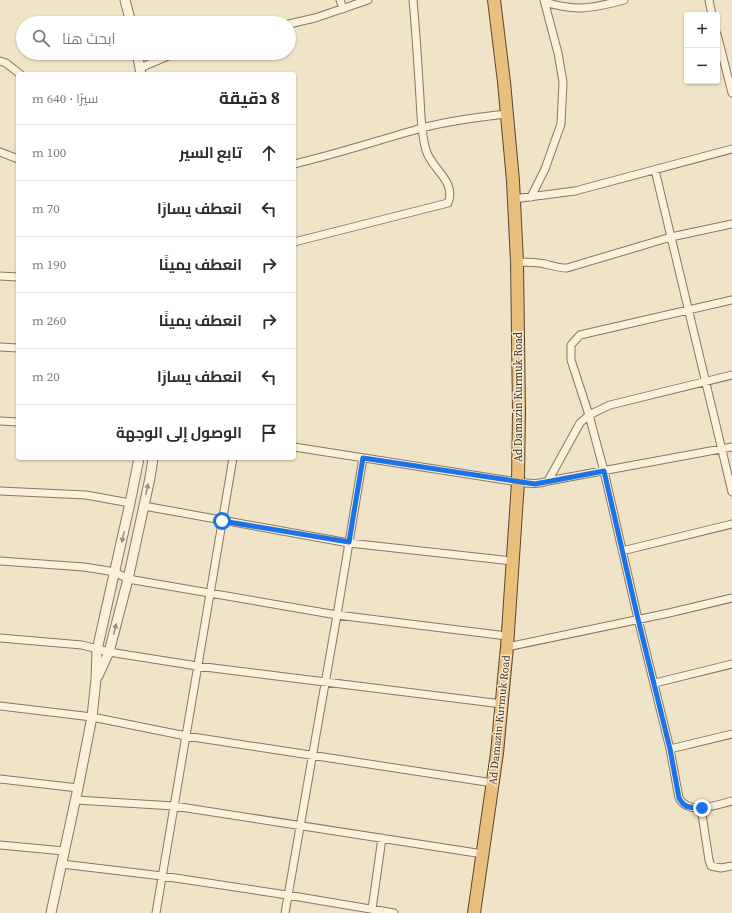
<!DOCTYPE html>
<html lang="ar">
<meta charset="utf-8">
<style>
body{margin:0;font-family:"Source Serif 4",Cairo,serif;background:#f2f2f3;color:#2b2b33;direction:rtl}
.controls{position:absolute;right:12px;top:12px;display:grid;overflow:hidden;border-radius:4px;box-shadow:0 1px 3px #0004}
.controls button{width:36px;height:36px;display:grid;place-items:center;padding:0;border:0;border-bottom:1px solid #e1e1e2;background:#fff;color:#2b2b33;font:20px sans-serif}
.stop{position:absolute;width:12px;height:12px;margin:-9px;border:3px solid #1a73e8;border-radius:50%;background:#fff}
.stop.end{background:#1a73e8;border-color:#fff;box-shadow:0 1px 4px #0008}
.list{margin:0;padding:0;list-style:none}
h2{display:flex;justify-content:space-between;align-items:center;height:52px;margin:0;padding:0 16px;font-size:17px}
h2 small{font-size:13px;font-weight:400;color:#7c7c81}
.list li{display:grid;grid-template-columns:26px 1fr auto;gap:12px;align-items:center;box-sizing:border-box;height:56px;padding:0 16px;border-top:1px solid #e1e1e2}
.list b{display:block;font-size:15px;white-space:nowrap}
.list em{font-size:13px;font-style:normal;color:#7c7c81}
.icon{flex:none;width:22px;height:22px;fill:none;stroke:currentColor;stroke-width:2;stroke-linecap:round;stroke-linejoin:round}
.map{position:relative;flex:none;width:732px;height:913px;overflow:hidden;direction:ltr}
.search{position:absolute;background:#fff;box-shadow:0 1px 3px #0004;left:16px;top:16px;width:280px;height:44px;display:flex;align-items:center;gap:10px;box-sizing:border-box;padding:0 14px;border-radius:22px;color:#7c7c81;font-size:15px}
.panel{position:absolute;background:#fff;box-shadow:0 1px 3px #0004;left:16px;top:72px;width:280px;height:388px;border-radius:4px;direction:rtl}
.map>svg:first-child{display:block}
</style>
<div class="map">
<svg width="732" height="913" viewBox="0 0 732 913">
<rect width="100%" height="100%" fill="#f0e4c8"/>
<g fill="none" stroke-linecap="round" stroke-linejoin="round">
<g stroke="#8d765c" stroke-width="9">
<path id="minor" d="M340,0L343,9
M709,0L712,15
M545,2C576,12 593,8 624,0
M289,24L315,18L368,0
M717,34L732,93
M0,61L6,63L20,74
M140,68L175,53
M0,152L18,159
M294,164C337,154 379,140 422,128C449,121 478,117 506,114
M655,170L732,492
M531,197L545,169L561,124L563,82L558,53L544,0
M513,199L575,191L732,149
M294,242L448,203C457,181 431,169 426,150C421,133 421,115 420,98C418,65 416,32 413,0
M517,262C526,262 536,262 545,264C553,266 559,268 567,268L671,237L732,224
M0,276L18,277
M732,300L580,335L571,345V360L589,415L604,471L638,619L670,749L732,734
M0,347L18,348
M0,421L18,422
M294,447L518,482C528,483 537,485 548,481L580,423L589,415L610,405L732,375
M548,481L732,447
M0,491L86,495L130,503
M144,506L349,543L512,561
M622,551L732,524
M0,561L84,567L115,572L128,579L337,615L507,636
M0,638L82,645L109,652L197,666L502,704
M507,647L669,613L732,598
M655,683L732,664
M0,706L92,717L186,736L493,783
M670,749L679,798C689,816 716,805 732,801
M0,779L78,788
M76,800L174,806L483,854
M701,808L709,860L711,866L721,868L732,866
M0,845L64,851
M62,864L162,876L287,895L394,913
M372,909L382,838
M156,913L233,458
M285,913L337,615L363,458"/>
</g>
<g stroke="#8d765c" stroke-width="11">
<path id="tertiary" d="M125,0L131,23
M137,53L141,74
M98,676L109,652L128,579L150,478L153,458
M51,913L78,788L92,717L96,679L97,650L130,503L139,458"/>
</g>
<g stroke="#5b4430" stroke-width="14">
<path id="trunk" d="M474,913L497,753L507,647L518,482L519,411L517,262L513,181L504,82L494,0"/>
</g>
<use href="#minor" stroke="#faf1dc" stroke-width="7"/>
<use href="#tertiary" stroke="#faf1dc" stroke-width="9"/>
<use href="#trunk" stroke="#eabe7c" stroke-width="12"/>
</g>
<defs><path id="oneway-solid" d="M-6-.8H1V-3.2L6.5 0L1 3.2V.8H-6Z"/></defs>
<g fill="#9c907e">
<use href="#oneway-solid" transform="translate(147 489) rotate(-78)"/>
<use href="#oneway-solid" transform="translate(123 537) rotate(103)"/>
<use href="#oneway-solid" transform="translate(115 629) rotate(-76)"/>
</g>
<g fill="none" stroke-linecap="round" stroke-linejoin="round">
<path stroke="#1a73e8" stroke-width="5" d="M222,521L349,542L363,458L535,484L604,471L638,619L670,749L679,798C685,809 690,807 702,808"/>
</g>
<g text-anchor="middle" stroke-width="3" stroke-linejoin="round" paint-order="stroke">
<g font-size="11" fill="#3d2e20" stroke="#f7eed8">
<text transform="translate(518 397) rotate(-90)" y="4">Ad Damazin Kurmuk Road</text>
<text transform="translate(499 720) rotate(-84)" y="4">Ad Damazin Kurmuk Road</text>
</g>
</g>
</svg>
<div class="controls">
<button>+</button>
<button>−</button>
</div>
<div class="stop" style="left:222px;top:521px"></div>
<div class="stop end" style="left:702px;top:808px"></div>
<div class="search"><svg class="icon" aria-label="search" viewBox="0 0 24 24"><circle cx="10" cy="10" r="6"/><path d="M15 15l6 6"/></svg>ابحث هنا</div>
<section class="panel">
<h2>8 دقيقة<small>سيرًا · 640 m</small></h2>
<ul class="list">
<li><svg class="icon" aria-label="ahead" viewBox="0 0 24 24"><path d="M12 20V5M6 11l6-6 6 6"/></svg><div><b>تابع السير</b></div><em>100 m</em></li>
<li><svg class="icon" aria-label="left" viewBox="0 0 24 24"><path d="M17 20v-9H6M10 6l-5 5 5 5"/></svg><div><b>انعطف يسارًا</b></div><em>70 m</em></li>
<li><svg class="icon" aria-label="right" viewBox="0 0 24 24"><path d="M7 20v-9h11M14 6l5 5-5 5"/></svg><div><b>انعطف يمينًا</b></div><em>190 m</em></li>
<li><svg class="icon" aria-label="right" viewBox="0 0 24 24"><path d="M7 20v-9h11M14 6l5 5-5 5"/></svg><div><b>انعطف يمينًا</b></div><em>260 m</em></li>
<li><svg class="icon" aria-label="left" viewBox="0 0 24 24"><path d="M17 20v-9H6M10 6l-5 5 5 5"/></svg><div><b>انعطف يسارًا</b></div><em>20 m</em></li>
<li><svg class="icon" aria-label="arrive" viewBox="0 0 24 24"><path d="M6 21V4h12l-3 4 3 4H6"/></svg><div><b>الوصول إلى الوجهة</b></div></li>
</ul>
</section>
</div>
